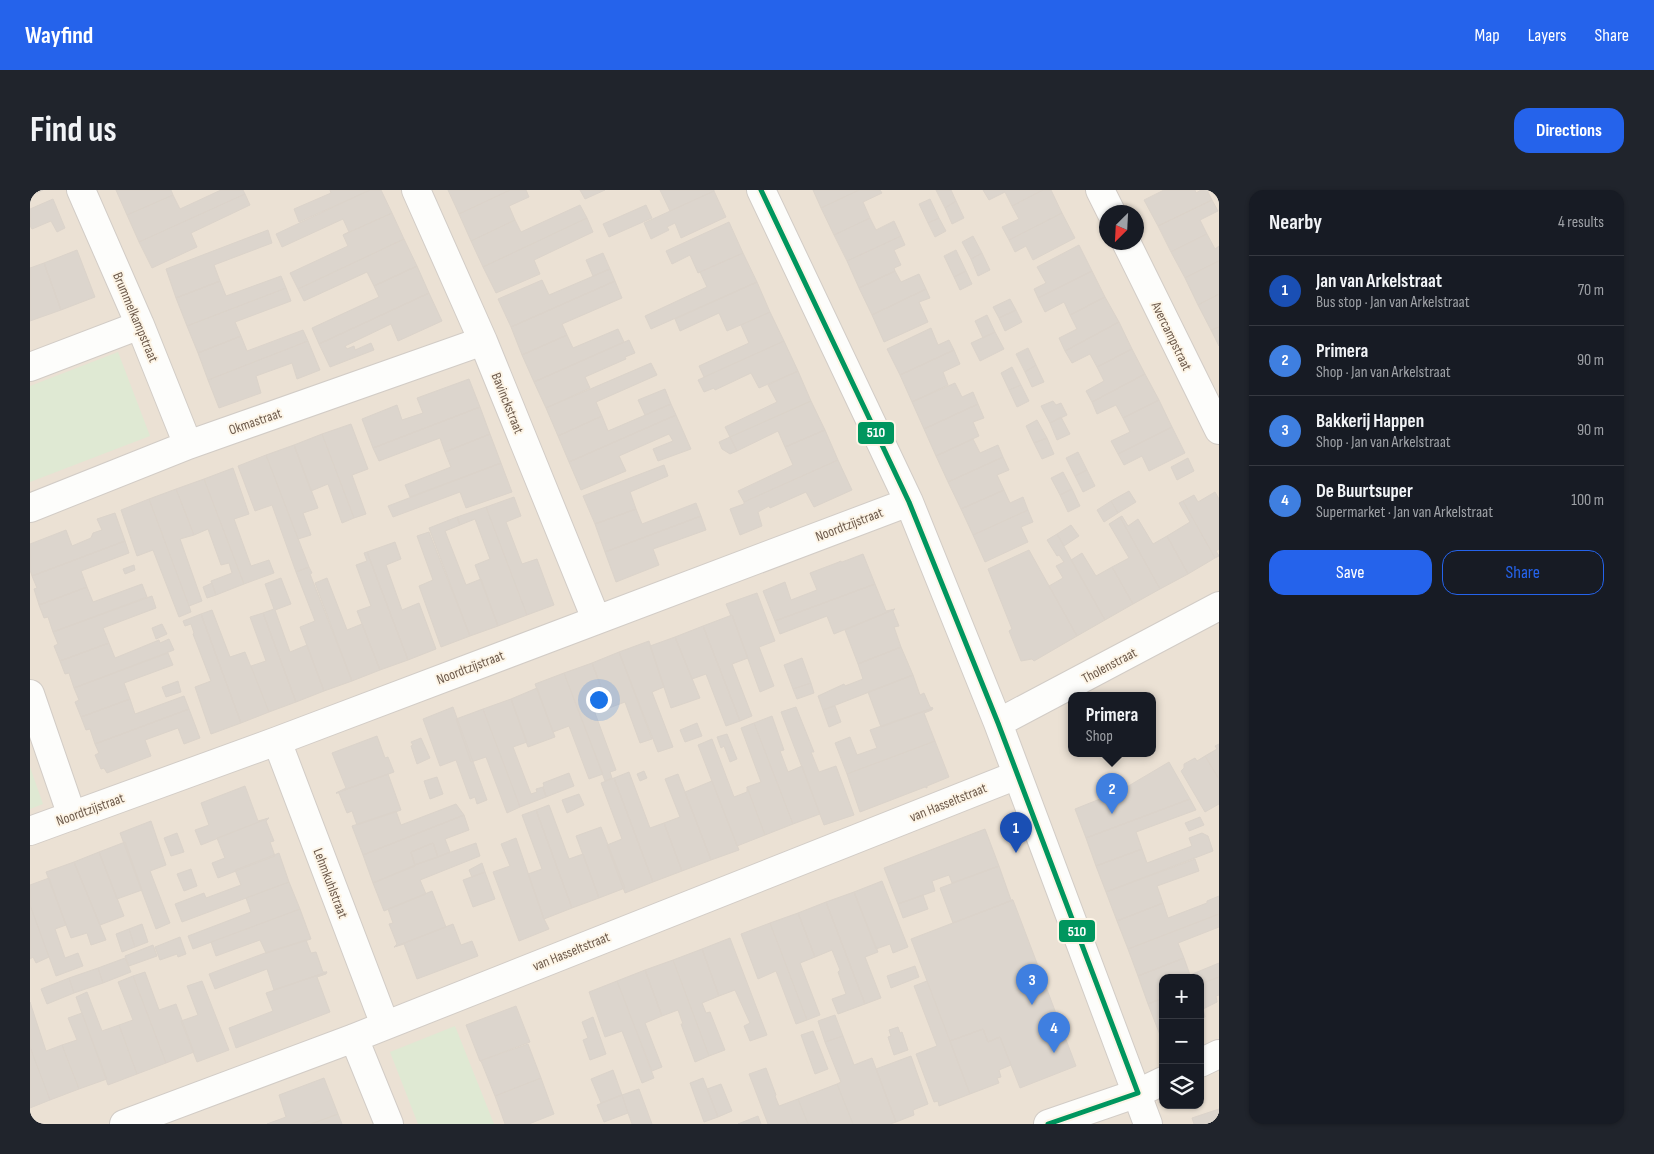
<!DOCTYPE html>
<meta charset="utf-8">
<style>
body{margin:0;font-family:"Sofia Sans Condensed",sans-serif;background:#20242c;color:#f1f3f6}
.controls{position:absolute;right:15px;bottom:15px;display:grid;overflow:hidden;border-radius:10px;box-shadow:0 1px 4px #0004}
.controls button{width:45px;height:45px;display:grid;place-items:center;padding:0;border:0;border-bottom:1px solid #363941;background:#171b24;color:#f1f3f6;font:25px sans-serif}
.compass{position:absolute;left:1069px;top:15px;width:45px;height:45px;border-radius:50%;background:#171b24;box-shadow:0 1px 4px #0004;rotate:204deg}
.you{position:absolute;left:568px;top:509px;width:18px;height:18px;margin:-12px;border:4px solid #fff;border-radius:50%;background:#1a73e8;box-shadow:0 0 0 8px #1a73e833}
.badge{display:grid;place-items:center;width:32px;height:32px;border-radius:50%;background:#2563eb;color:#fff;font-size:16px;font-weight:700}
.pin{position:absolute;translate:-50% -41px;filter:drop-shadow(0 1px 2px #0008)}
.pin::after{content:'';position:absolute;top:26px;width:18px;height:15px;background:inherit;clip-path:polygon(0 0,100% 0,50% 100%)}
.popup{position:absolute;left:1038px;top:502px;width:88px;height:65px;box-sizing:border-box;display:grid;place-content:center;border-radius:10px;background:#171b24;filter:drop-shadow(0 1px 4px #0005);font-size:16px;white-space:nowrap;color:#9ea1a6}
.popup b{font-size:19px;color:#f1f3f6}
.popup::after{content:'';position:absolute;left:50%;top:100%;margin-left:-10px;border:10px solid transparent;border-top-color:#171b24}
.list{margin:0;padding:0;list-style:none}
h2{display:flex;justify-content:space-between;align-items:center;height:65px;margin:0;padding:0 20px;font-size:21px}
h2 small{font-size:16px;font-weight:400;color:#9ea1a6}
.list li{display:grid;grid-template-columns:32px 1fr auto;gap:15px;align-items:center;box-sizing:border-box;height:70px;padding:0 20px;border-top:1px solid #363941}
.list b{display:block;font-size:19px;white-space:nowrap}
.list p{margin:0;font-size:16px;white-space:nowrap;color:#9ea1a6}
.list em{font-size:16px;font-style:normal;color:#9ea1a6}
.actions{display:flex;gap:10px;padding:15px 20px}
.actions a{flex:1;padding:11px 0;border:1px solid #2563eb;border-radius:15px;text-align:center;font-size:18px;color:#2563eb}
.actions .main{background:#2563eb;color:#fff}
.icon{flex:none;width:28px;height:28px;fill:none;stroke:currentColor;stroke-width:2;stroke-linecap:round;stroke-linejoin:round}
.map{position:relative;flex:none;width:1189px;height:934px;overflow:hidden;border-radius:15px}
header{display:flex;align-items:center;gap:30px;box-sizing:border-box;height:70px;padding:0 25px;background:#2563eb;color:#fff}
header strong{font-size:24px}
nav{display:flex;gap:28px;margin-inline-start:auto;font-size:18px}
.intro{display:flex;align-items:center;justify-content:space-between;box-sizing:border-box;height:120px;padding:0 30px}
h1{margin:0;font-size:35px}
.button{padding:12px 22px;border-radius:15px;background:#2563eb;color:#fff;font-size:18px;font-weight:700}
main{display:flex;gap:30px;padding:0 30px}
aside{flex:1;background:#171b24;border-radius:15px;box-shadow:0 1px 4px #0004}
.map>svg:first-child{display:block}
</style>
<header>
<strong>Wayfind</strong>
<nav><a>Map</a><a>Layers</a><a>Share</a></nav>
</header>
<div class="intro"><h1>Find us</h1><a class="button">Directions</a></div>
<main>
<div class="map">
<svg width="1189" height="934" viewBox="0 0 1189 934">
<rect width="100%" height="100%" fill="#f3efe7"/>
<path fill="#ebe1d4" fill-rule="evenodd" d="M0,0H1189V934H0ZM1076,22H1106V52H1076ZM1042,505H1122V563H1042ZM1133,788H1170V915H1133Z"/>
<path fill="#dfe9d3" d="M88,162L120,246L0,292V196Z
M0,577L13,614L0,619Z
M425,836L464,934H388L360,862Z"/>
<path fill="#dcd5cd" stroke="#dbd3ca" d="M0,0H13L0,6Z
M86,0H141L143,5L97,25Z
M191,0H213L215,4L109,52L97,25L143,5L150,19Z
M300,0H340L269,32L264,19L301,3Z
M340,0H351L362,23L313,45L319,42L313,29L252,57L246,44Z
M418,0H480L429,24Z
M480,0H496L499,7L479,16L485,30L441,51L429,24Z
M550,0H575L555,9Z
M630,0H684V1L640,21Z
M783,0H829L791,18Z
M829,0H850L852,3L833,12L840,28L804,45L791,18Z
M906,0H921L926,11L915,18Z
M953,0H1013L982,16L975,2L959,10Z
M1013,0H1021L1032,23L979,50L972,37L989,29L982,16Z
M1134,0H1165L1166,3L1171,0H1177L1182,10L1128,36L1114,10Z
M684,1L696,27L651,48L645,33L637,37L639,40L621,49L614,33Z
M215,4L220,15L161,43L167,57L122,78L109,52Z
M23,9L35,38L27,42L21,31L2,39L0,36V19Z
M900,9L909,28L898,33L889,14Z
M1182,10L1188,21L1170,30L1177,44L1141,62L1128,36Z
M926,11L934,28L922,34L915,18Z
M550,15L557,28L453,77L441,51L485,30L491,42Z
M616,15L622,28L579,47L573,34Z
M362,23L374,49L268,99L260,83L318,56L313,45Z
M1032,23L1045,48L1003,70L996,56L985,62L979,50Z
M557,28L563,42L504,70L510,84L466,103L453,77Z
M840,28L846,40L864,31L871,46L817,71L804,45Z
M909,28L916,41L905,47L898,33Z
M699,32L713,63L670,82L668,83L660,65L642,74L636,61Z
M238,40L242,53L184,75L190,91L146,108L136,79Z
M1177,44L1185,59L1189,56V71L1155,88L1141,62Z
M871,46L875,55L864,60L871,75L864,78L865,81L829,98L817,71Z
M943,46L952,63L941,69L932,52Z
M374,49L387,76L344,96L337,82L274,111L268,99Z
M1049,55L1062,81L1008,108L1004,99L1016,93L1007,77Z
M47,60L65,107L31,120L14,73Z
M926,60L936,81L924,87L914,66Z
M573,63L580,79L563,86L556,70Z
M713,63L727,92L621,139L615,126L677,97L670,82Z
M952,63L960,80L948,86L941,69Z
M1189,71V104L1168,115L1155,88Z
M14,73L31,120L0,131V78Z
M387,76L399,103L289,154L282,138L349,107L344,96Z
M580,79L585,91L481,137L468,109L512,90L519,105Z
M865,81L871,92L889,84L896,99L842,125L829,98Z
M936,81L942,94L930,100L924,87Z
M1062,81L1075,107L1040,125L1034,112L1015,122L1008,108Z
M251,86L256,98L157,136L146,108L190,91L196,106Z
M585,91L592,108L532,134L537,145L492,165L481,137Z
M727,92L740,122L697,141L689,123L650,141L645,129Z
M256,98L261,111L205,132L211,146L168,163L157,136Z
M896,99L900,108L889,112L898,132L854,152L842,125Z
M399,103L412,131L368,151L361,134L315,156L317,159L324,156L325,160L341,153L344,160L300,177L289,154Z
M1189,104V137L1181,140L1168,115Z
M1075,107L1089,132L1035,161L1029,148L1047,139L1040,125Z
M980,109L986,120L969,128L963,117Z
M986,120L992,132L975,141L969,128Z
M740,122L754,151L674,187L669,176L719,153L711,135Z
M957,125L965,142L953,148L945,131Z
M1089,132L1102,159L1067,177L1060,164L1042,173L1035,161Z
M1189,137V156L1181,140Z
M901,138L908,155L919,150L924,160L870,185L857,159Z
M588,139L594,152L504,192L492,165L537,145L543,158Z
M273,140L278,151L178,190L168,163L211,146L217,161Z
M965,142L974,159L950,171L941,153Z
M599,150L605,163L595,167L596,169L555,187L560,198L516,218L504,192Z
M278,151L290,180L267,189L262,173L226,186L231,203L189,218L178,190Z
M754,151L768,181L729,198L721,183L685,200L684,198L674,202L668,190Z
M998,158L1006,175L995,182L986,164Z
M1102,159L1115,184L1062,212L1056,201L1074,191L1067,177Z
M924,160L930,174L913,182L918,195L882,212L870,185Z
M621,173L627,185L566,212L572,226L528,246L516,218Z
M1006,175L1014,192L1002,197L995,182Z
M982,177L991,195L979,200L971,183Z
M768,181L781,211L700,247L695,237L747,212L738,195Z
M1115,184L1129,210L1093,228L1086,215L1067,224L1062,212Z
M439,189L450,217L343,258L332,229L367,215L372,230L393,223L387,208Z
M925,193L932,207L943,202L948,214L894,239L882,212Z
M991,195L999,211L987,217L979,200Z
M635,199L641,214L615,225L608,210Z
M1129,210L1142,237L1088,264L1081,251L1100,242L1093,228Z
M781,211L795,240L755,257L748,241L707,261L700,247Z
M1023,211L1026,215L1031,213L1037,225L1020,233L1011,216Z
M641,214L646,225L539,272L528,246L572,226L578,241Z
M948,214L954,228L943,232L949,246L906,266L894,239Z
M450,217L460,244L415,262L410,248L349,271L343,258Z
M646,225L661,259L628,271L623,259L643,251L639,244L589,266L596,281L551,300L539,272Z
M1031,227L1040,244L1027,250L1020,233Z
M1007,230L1017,248L1004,253L996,236Z
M321,234L338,279L322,285L336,324L324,328L292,244Z
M1142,237L1155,263L1119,281L1112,266L1094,275L1088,264Z
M795,240L808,270L714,312L708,301L763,275L755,257Z
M292,244L324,328L312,333L298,294L281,301L264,255Z
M460,244L471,273L380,307L375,295L421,277L415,262Z
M700,247L707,261L700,264L692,259L689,252Z
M1017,248L1024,264L1012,269L1004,253Z
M943,249L950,263L968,255L973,267L918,292L906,266Z
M264,255L288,318L273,323L281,345L268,349L236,265Z
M1048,262L1057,280L1045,286L1036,268Z
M236,265L279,377L266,382L242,315L225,321L208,276Z
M973,267L979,280L967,285L974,300L931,319L918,292Z
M1158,268L1164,281L1147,290L1141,277Z
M808,270L822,300L784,317L776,302L740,318L739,316L728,322L732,336L710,345L700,319L714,314V312Z
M471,273L482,302L436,318L430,302L363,327L358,316Z
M634,275L638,286L600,302L606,319L565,334L553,306Z
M203,278L219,324L204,329L221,376L239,370L244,383L214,394L174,289Z
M1057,280L1065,296L1053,302L1045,286Z
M1033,282L1042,299L1030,305L1021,288Z
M174,289L214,394L186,405L181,391L202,383L199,373L191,375L178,339L164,345L146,299Z
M146,299L164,345L150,349L172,411L159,416L119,309Z
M1042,299L1050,316L1038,322L1030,305Z
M974,300L980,313L993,307L998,320L943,345L931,319Z
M1099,301L1106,312L1088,323L1081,311Z
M1185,302L1189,309V359L1186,361L1189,366L1185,368L1153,311L1164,305L1168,312Z
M484,307L491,326L476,332L492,374L507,369L524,415L497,425L456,317Z
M119,309L159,416L161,422L149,427L123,360L107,366L91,320Z
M1081,311L1088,323L1074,332L1067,320Z
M1153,311L1185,368L1158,384L1137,346L1160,332L1149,313Z
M666,313L671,326L575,362L565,334L606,319L612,334Z
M456,317L497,425L468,436L445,375L460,369L445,329L430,335L427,327Z
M998,320L1003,332L991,337L998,352L955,372L943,345Z
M85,323L95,351L2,386L0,380V354L36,340L42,356L61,348L63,343L72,340L67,329Z
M671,326L676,340L623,359L629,375L586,392L575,362Z
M1092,326L1098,336L1108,329L1123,354L1137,346L1158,384L1130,399L1090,327Z
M427,327L430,335L415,341L436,395L451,389L468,436L440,446L399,338Z
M1090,327L1130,399L1103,414L1082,377L1099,368L1079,334Z
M1041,335L1049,346L1034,356L1027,344Z
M399,342L440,446L411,457L389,396L403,390L387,346Z
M1027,344L1075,430L1047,446L1019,396L1033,388L1026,376L1034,372L1029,365L1027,366L1017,350Z
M95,351L99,363L51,381L57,397L9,415L4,399L7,398L2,386Z
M365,352L371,369L356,375L372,420L389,413L406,459L378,470L337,362Z
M999,360L1047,446L1004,471L1002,469L991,471L979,441L982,439L958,379Z
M337,362L378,470L350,480L327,421L341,416L326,375L337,371L334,363Z
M1052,363L1066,386L1082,377L1103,414L1075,430L1041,370Z
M833,364L845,394L745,431L733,401L755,392L761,410L787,400L780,383L809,372L810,371L812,372Z
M104,375L105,380L95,384L93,379Z
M279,377L282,383L280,384L322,491L294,501L270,437L285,431L266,382Z
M251,388L261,414L245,420L260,462L277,455L294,501L266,512L233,423L244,419L235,394Z
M297,388L317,440L332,434L350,480L322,491L285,393Z
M182,393L186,405L177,408L173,397Z
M112,394L117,407L23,442L18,427L14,428L9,415L57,397L63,412Z
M845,394L856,421L865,419L804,444L797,426L750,444L745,431Z
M727,403L745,451L729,457L744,496L730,502L702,425L701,426L696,414Z
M122,406L126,418L73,438L79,453L30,471L24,456L28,454L23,442Z
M865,419L863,421L869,436L864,437L871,457L828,474L815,440Z
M182,420L200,467L215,462L239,522L211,533L171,424Z
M233,423L266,512L239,522L221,476L236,471L220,427Z
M171,424L211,533L181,544L165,497L181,491L163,444L164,443L161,434L155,436L153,431Z
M702,425L718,468L702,474L722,526L710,531L673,436Z
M132,434L137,444L126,449L122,438Z
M673,436L710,531L696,536L676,484L662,489L645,447Z
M645,447L670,508L641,518L620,456Z
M139,449L144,460L44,498L39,483L35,484L30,471L79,453L85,468L129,450L130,453Z
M619,451L634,497L622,502L643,557L628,562L589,462Z
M871,457L883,485L793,520L788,506L814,494L815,496L833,489L828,474Z
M589,462L622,549L610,553L595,512L579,518L562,473Z
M138,463L143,475L94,493L100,509L51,527L45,512L49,510L44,498Z
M772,468L781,493L763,499L754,475Z
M562,473L579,518L565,523L586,580L580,582L582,588L575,591L534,483Z
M534,483L573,584L559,589L539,536L523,542L505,494Z
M883,485L890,505L894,503L900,517L903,518L851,537L838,502Z
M148,491L151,502L136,507L132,497Z
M781,493L784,503L767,509L763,499Z
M507,498L525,547L498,557L481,509Z
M154,506L159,519L65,554L60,539L56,540L51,527L100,509L105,524Z
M481,509L497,552L483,557L501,604L507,602L506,599L513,597L516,607L490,617L453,519Z
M805,516L811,532L799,537L793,520Z
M423,517L457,610L447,614L445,607L440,609L426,570L410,576L393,529Z
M766,517L784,562H781L789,582L806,576L824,625L794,635L751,522Z
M903,518L902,520L894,523L905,551L817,584L805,553L820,547L827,565L847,558L840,540Z
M159,519L170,548L154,554L148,538L115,550L121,566L77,583L74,578L71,579L65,565L69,563L65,554Z
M453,519L490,617L477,623L456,567L441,572L426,529Z
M742,526L754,560L750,561L758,582L772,576L790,624L763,634L724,533Z
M667,533L672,546L655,552L650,540Z
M724,533L763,634L735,645L717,597L731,592L711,538Z
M697,544L707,569L700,572L694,556L691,558L687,547Z
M347,546L355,568L358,567L364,582L306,603L316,598L302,563Z
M391,548L400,568L387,574L381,556L383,555L381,552Z
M682,549L704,607L717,602V597L735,645L707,656L668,555Z
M905,551L919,587L897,596V598L895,597L830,622L817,584Z
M1189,554V589L1175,566L1187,559L1185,556Z
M1175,566L1189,589V614L1175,622L1151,581L1154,578V574L1165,568L1167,571Z
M1139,572L1160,609L1056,648L1045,619L1090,601Z
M614,581L617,588L610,591L607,584Z
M599,582L620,638L634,633L652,681L623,692L584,588Z
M539,583L544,596L516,607L513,597L514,596L513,593Z
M358,584L371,620L327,635L322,621L317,623L309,603H306Z
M648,584L681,670L652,681L634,633L650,627L635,589Z
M407,587L413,604L400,609L394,591Z
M584,588L623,692L595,703L577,655L592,649L571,593Z
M682,591L709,660L681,670L655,602Z
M215,596L228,631L239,628L171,655L165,640L179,635L171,613Z
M549,604L554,615L537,623L532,610Z
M1160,609L1166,620L1106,642L1112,659L1066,676L1056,648Z
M426,614L434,625L333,665L322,636L366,621L371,635Z
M519,615L539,669L553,664L569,708L542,718L506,620Z
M506,620L542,718L514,729L498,684L512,679L492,625Z
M434,625L439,640L415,649L420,662L408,667L403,653L381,662L385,676L343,693L333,665Z
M1170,627L1174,635L1159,641L1155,633Z
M239,628L236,631L244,651L240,652L245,666L188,688L182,673L195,668L187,648Z
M121,631L136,675L120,681L140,733L126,739L90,643Z
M571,637L595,698L569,708L546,646Z
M955,639L969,676L922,693L919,685L902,691L905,701L868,714L854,678Z
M147,643L154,662L141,666L134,648Z
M1172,643L1178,646L1183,661L1076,702L1066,676L1112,659L1117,673L1162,656L1159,648Z
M486,648L514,729L519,739L489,751L463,682L480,676L471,654Z
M95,652L112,700L87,709L69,662Z
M403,653L408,667L385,675L381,662Z
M446,653L450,666L390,690L396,704L354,721L343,693L385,675Z
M69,662L94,726L70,735L44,672Z
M249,663L259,692L152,732L145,714L174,703L176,708L211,695L205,680Z
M1165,669L1169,681L1127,696L1133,713L1087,731L1076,702Z
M44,672L76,750L61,755L57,743L41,748L16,682Z
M452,673L455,682L442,687L439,680Z
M969,676L981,710H983L923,733L910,698Z
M161,679L167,696L154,701L147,684Z
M455,682L465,709L443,717L433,690Z
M19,688L36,735L25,739L35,768L48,763L53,776L26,786L0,715V695Z
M852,691L878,757L863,763L860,754L846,759L824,702Z
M259,692L270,719L163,759L158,746L221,722L216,708Z
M402,701L416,737L364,757L367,754L359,734L363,733L358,719Z
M824,702L848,762L835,767L851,808L835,814L796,712Z
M893,705L898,719L873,728L868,714Z
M1189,706V724L1098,759L1087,731L1133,713L1138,728L1177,713V711Z
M983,710L1046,876L990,898L970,847L958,852L953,839L920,851L881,749Z
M796,712L835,814L808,824L802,809L816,804L808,782L810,780L802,760L785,767L768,723Z
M0,715L19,767L6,773L3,767L0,769Z
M270,719L281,749L236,763L230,750L186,766L181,752Z
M768,723L785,767L770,773L790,825L777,830L740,733Z
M1189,724V737L1148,753L1154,768L1108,786L1098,759Z
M740,733L777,830L766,834L746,781L728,789L711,744Z
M112,734L118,752L105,757L99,739Z
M423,734L431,755L442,751L448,766L387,789L374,754L364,757Z
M99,739L105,757L92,762L86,744Z
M150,747L156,764L148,767L147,764L130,770L125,757Z
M700,748L737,845L720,851L714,836L720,833L705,800L689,806L672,759Z
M276,750L281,763L286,762L293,782H297L244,800L237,779L185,799L179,784L235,763Z
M123,755L127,766L99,776L95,766Z
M672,759L689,806L672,813L676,823L680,822L695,860L679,866L643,770Z
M95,768L101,782L73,793L68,778Z
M1154,768L1160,785L1189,773V787L1170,794V788H1133V808L1118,814L1108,786Z
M643,770L679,866L665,872L651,834H653L648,820L632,826L615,780Z
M885,776L889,787L861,798L857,786Z
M68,778L73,793L44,803L39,788Z
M615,780L632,826L615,833L632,877L622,881L587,791Z
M115,782L129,820L146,814L164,862L136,873L103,786Z
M297,782L296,784L287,787L300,822L206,858L199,838L243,821L236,803Z
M103,786L136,873L107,884L89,835L103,830L88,792Z
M1189,787V805L1186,806L1187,812L1173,819L1175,827L1170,829V794Z
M39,788L44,803L17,814L11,799Z
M172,791L199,860L167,872L151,831L168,825L157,796Z
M587,791L624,888L612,893L592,841L575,847L559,802Z
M897,791L940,904L909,916L908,911L904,912L886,864L907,856L884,796Z
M57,802L72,841L89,835L107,884L78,895L46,807Z
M1133,808V844L1130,845L1118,814Z
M0,812L16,861L32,855L49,899L20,910L0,857Z
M486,816L500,852L450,871L436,835Z
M52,823L77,889L49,899L32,855L47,850L38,828Z
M805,825L813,846L795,852L788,831Z
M563,827L576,864L560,870L553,850L558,848L552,832Z
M868,837L870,843L872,842L878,860L864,865L858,847L861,846L859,840Z
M953,839L958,852L970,847L981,875L969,880L971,887L967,888L969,893L940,904L920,851Z
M783,841L798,879L785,884L771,845Z
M813,846L824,875L842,868L866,932L860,934H823L807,894L811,892L795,852Z
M498,854L511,888L465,906L451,871H450Z
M0,857L20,910L0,918Z
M881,866L898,914L883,920L884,925L866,932L846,879Z
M736,878L746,905L745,906L749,916L768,909L778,934H738L719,884Z
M583,880L592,905L571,913L561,889Z
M294,888L308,924L281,934H237L256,927L249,905Z
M511,888L524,924L499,934H475L465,906Z
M673,888L688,927L674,932L660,893Z
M691,894L702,921L688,927L677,899Z
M807,894L823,934H778L768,909Z
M609,899L622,934H602L598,923L592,905Z
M592,905L598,923L574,932L567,915Z
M1189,919V934H1164L1162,928Z
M308,924L312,934H281Z
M728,926L731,934H708Z"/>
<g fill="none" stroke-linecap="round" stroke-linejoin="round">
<g stroke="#d2ccc6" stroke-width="30">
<path id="minor" d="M51,0L110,135L158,255
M386,0L453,151L566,429
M731,0L879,312L968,533L1118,934
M1070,0L1081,22
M1096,52L1189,240
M0,177L110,135
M0,318L158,255L453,151
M0,504L42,626
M968,533L1189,416
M247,551L355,835
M0,641L247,551L879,312
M324,848L359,934
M94,934L324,848L987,585"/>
</g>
<g stroke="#d2ccc6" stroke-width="30">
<path id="tertiary" d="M1170,873L1189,864
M1018,934L1108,903L1133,891"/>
</g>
<use href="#minor" stroke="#fdfdfb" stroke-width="28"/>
<use href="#tertiary" stroke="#fdfdfb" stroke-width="28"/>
<g stroke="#fdf5e7" stroke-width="9">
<path id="bus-1" d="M731,0L879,312L968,533L1108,903L1018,934"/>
</g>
<use href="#bus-1" stroke="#00965e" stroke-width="5"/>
</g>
<g text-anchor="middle" stroke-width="4" stroke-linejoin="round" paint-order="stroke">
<g font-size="14" fill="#6d5a4b" stroke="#fdf5e7">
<text transform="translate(106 127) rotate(67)" y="5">Brummelkampstraat</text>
<text transform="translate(1142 146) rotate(64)" y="5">Avercampstraat</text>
<text transform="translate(478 213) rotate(68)" y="5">Bavinckstraat</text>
<text transform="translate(225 231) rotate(-19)" y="5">Okmastraat</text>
<text transform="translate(819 334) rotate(-21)" y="5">Noordtzijstraat</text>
<text transform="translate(1079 475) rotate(-28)" y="5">Tholenstraat</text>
<text transform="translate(440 477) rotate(-21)" y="5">Noordtzijstraat</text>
<text transform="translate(918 612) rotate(-22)" y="5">van Hasseltstraat</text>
<text transform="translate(60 619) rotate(-20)" y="5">Noordtzijstraat</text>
<text transform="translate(301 693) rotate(69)" y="5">Lehmkuhlstraat</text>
<text transform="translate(541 761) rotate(-22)" y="5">van Hasseltstraat</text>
</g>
</g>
<g stroke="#fdf5e7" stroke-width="2">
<rect x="827" y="231" width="38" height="24" rx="5" fill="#00965e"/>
<rect x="1028" y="729" width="38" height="24" rx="5" fill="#00965e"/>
</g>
<g font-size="14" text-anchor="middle" font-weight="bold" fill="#fff">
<text x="846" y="247">510</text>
<text x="1047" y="746">510</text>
</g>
</svg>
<div class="controls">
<button>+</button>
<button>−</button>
<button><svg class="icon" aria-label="layers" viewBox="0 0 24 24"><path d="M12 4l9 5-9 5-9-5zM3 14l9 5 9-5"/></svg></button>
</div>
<svg class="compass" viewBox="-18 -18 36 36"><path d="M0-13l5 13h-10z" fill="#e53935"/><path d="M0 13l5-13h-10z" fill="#9ea1a6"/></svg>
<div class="you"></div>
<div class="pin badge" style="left:986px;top:663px;background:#1a4fb4">1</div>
<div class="pin badge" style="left:1082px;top:624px;background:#3f7fe0">2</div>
<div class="popup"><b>Primera</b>Shop</div>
<div class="pin badge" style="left:1002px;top:815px;background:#3f7fe0">3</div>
<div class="pin badge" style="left:1024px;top:863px;background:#3f7fe0">4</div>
</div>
<aside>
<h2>Nearby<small>4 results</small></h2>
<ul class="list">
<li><span class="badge" style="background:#1a4fb4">1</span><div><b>Jan van Arkelstraat</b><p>Bus stop · Jan van Arkelstraat</p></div><em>70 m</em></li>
<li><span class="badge" style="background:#3f7fe0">2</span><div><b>Primera</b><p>Shop · Jan van Arkelstraat</p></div><em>90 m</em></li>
<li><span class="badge" style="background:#3f7fe0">3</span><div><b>Bakkerij Happen</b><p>Shop · Jan van Arkelstraat</p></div><em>90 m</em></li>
<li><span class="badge" style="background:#3f7fe0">4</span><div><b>De Buurtsuper</b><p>Supermarket · Jan van Arkelstraat</p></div><em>100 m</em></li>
</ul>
<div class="actions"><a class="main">Save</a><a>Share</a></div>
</aside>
</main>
